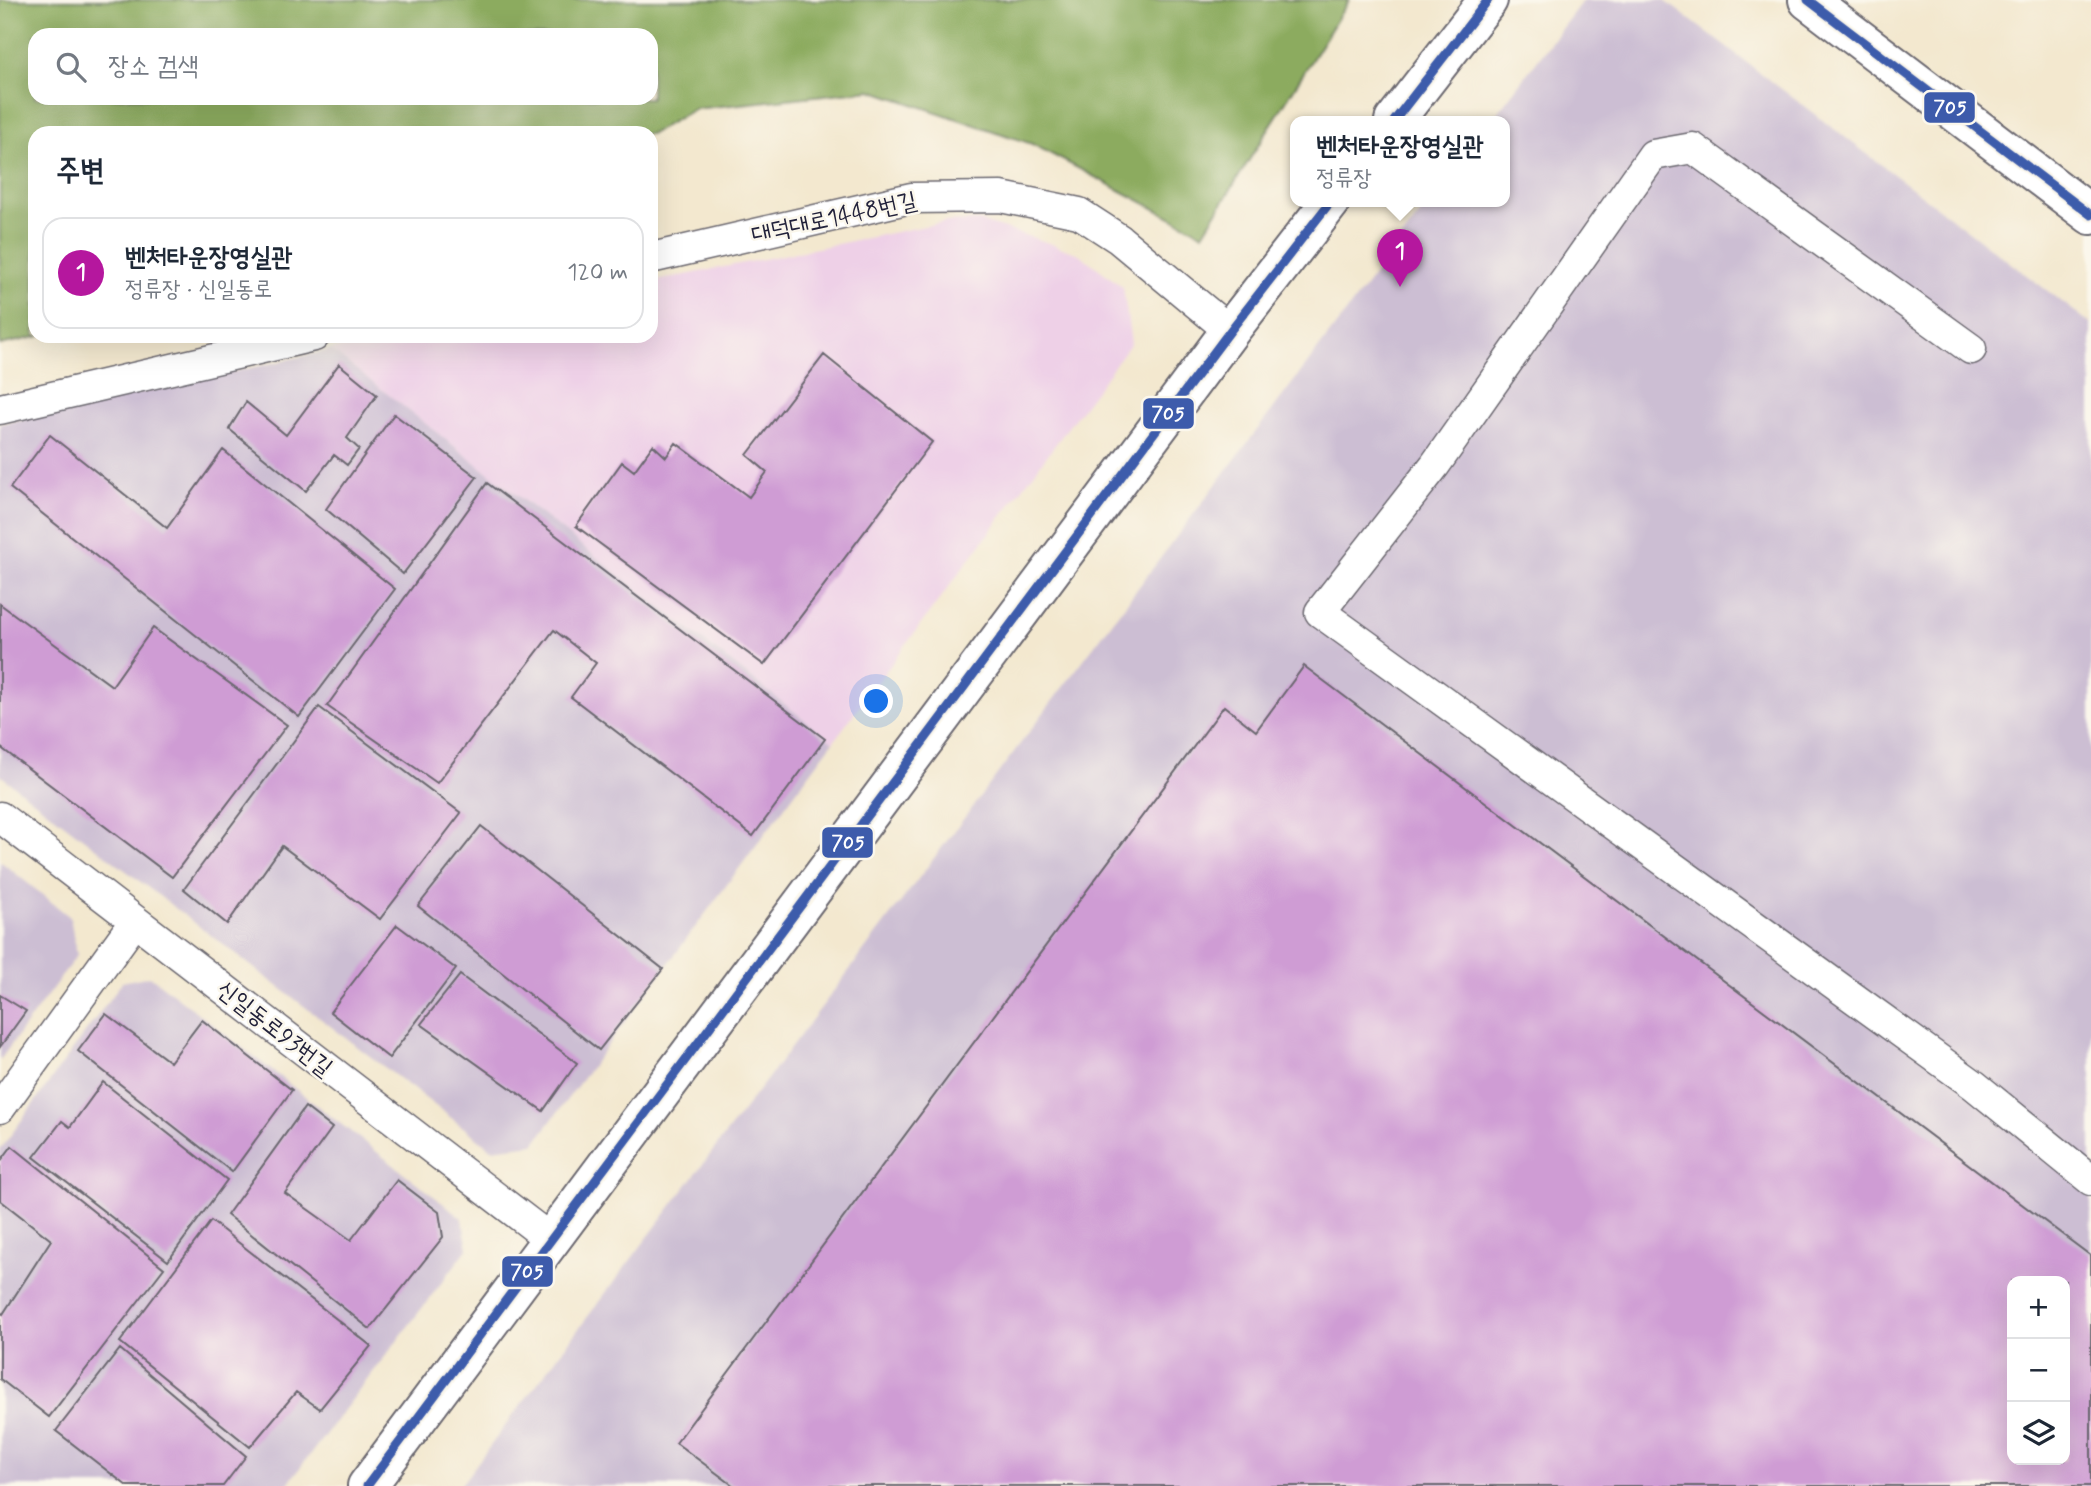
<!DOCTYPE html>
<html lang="ko">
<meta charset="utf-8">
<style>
body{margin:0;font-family:Mynerve,"Poor Story",sans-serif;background:#f2f2f3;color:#1f2937}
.controls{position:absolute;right:21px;bottom:21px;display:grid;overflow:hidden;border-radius:14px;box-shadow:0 7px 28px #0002}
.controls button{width:63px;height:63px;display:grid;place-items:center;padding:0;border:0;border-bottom:2px solid #e0e1e3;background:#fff;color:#1f2937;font:35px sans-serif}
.you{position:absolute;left:877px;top:702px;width:24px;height:24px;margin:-18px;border:5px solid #fff;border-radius:50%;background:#1a73e8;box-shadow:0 0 0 10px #1a73e833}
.badge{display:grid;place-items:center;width:46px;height:46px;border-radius:50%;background:#b5179e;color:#fff;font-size:23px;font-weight:700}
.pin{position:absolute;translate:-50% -58px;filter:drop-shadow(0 2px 4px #0008)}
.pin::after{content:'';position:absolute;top:37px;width:24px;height:21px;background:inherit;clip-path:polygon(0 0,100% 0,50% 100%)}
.popup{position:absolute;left:1290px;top:116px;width:220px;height:91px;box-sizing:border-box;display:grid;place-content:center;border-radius:14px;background:#fff;filter:drop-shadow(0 2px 5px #0005);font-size:23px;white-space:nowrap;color:#747a83}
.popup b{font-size:26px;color:#1f2937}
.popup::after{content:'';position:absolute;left:50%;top:100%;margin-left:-14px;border:14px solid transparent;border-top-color:#fff}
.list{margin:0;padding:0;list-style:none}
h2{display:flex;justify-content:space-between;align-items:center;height:91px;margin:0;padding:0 28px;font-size:30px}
h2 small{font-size:23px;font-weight:400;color:#747a83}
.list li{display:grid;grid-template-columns:46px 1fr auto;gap:21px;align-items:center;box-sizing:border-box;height:112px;margin:0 14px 14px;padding:0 14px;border:2px solid #e0e1e3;border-radius:21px}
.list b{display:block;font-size:26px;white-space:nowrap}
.list p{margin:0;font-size:23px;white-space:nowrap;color:#747a83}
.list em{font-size:23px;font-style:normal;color:#747a83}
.icon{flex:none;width:38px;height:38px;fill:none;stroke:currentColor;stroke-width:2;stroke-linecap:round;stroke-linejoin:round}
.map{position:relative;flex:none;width:2091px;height:1486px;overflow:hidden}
.search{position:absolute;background:#fff;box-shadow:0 7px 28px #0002;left:28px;top:28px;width:630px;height:77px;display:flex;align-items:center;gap:18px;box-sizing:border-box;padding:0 24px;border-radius:21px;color:#747a83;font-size:26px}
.panel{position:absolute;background:#fff;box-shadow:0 7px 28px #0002;left:28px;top:126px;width:630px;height:217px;border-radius:21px}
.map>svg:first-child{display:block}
</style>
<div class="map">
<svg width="2091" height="1486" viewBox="0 0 2091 1486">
<rect width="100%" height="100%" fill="#fbf7ec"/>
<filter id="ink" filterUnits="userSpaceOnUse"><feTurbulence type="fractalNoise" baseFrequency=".0143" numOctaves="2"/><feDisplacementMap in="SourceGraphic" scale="14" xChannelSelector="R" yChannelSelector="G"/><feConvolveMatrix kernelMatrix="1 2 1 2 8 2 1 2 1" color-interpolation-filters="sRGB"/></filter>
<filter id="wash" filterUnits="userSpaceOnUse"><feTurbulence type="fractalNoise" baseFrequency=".00686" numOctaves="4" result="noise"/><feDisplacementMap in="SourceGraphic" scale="28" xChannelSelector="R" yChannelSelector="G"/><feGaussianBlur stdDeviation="1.57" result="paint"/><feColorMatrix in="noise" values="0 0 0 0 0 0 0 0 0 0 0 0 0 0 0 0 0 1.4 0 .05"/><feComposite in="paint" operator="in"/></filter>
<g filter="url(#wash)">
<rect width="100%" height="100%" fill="#f3e8cf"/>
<path fill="#eed0e7" d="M979,221L1037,239L1079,254L1123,287L1131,343L833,742L331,350L388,336H651V282L945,222Z"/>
<path fill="#ccbed3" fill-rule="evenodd" d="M1583,0H1664L2091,324V1486H460L1430,201H1505V121H1491ZM2012,1281H2065V1460H2012Z
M331,350L833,742L534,1144L492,1149L0,775V424Z
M0,861L70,917L77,955L0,1060Z
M150,976L462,1218L468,1248L286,1486H0V1150L122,982Z"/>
<path fill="#8cab5f" stroke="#57664d" stroke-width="2" fill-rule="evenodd" d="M0,0H1349L1203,234L1032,144L871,90L694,109L651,134L35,133V336H41L0,345ZM35,35H651V98H35Z"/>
<g id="blocks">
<path fill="#cf9cd4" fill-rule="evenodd" d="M824,355L932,442L764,665L576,526L622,462L634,471L653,445L666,457L676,443L749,497L767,472L747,455Z
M339,364L377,395L347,438L359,449L347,465L334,455L306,491L229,429L246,402L286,435Z
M394,414L477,477L403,574L326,509Z
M50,435L167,528L223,450L395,589L299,717L10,488Z
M487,483L825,739L753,836L571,697L596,663L554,630L437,783L327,706Z
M0,604L112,686L153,628L287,725L172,877L0,747Z
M1304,666L2091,1256V1486H734L676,1443L1224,706L1256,731ZM2012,1281H2065V1460H2012Z
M319,707L461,813L380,919L282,846L227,924L184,889Z
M481,826L663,969L599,1050L418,906Z
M397,925L456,969L389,1058L330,1012Z
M460,975L577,1063L543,1111L421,1024Z
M0,995L26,1011L0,1047Z
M106,1014L170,1062L202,1020L292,1090L232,1172L78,1051Z
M103,1082L227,1180L168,1261L34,1157L62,1121L70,1127Z
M305,1107L332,1128L285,1193L351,1240L397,1180L439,1212L443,1237L370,1329L227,1215Z
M12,1146L164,1268L49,1417L0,1379V1312L3,1314L51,1240L0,1200V1162Z
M211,1221L371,1346L320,1409L296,1392L250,1447L120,1342Z
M120,1349L246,1456L223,1486H127L56,1431Z"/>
</g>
</g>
<g filter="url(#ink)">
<use href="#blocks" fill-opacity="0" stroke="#6b676f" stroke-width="2"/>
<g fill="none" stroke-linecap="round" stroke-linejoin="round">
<g stroke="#6b676f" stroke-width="33">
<path id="minor" d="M651,258L911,198L1001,197L1079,213L1119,239L1230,331
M1971,349L1693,148L1653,155L1435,465L1320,612L1974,1085L2091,1180
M0,409L314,336
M0,817L550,1239
M0,1108L135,921"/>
</g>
<g stroke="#6b676f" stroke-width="42">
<path id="secondary" d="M1808,0L2091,215
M1394,121L1488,0
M367,1486L1230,331L1331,201"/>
</g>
<use href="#minor" stroke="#fff" stroke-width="30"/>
<use href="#secondary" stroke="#fff" stroke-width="38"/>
<g stroke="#fbf7ec" stroke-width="14">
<path id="bus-1" d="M1808,0L2091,215
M1394,121L1488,0
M367,1486L1230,331L1331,201"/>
</g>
<use href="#bus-1" stroke="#3d5bab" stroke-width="9"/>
</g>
</g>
<g text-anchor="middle" stroke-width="5" stroke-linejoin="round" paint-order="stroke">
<g font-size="24" fill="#22223b" stroke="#fbf7ec">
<text transform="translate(834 217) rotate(-12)" y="8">대덕대로1448번길</text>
<text transform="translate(275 1028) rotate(38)" y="8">신일동로93번길</text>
</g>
</g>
<g stroke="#fbf7ec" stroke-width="2.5">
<rect x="1923" y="91" width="53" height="33" rx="7" fill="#3d5bab"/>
<rect x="1142" y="397" width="53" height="33" rx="7" fill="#3d5bab"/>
<rect x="821" y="826" width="53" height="33" rx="7" fill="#3d5bab"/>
<rect x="501" y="1255" width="53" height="33" rx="7" fill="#3d5bab"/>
</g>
<g font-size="19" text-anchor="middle" font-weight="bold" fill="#fff">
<text x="1950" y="114">705</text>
<text x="1168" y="420">705</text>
<text x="848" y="849">705</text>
<text x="527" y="1278">705</text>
</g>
</svg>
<div class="controls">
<button>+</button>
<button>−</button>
<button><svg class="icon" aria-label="layers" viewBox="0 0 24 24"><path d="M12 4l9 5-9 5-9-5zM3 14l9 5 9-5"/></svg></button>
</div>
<div class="you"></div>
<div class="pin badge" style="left:1400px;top:287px">1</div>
<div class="popup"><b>벤처타운장영실관</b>정류장</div>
<div class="search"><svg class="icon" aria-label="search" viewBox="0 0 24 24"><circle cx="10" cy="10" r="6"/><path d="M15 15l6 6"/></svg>장소 검색</div>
<section class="panel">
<h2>주변<small></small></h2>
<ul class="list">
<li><span class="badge">1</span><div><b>벤처타운장영실관</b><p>정류장 · 신일동로</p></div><em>120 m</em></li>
</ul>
</section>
</div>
